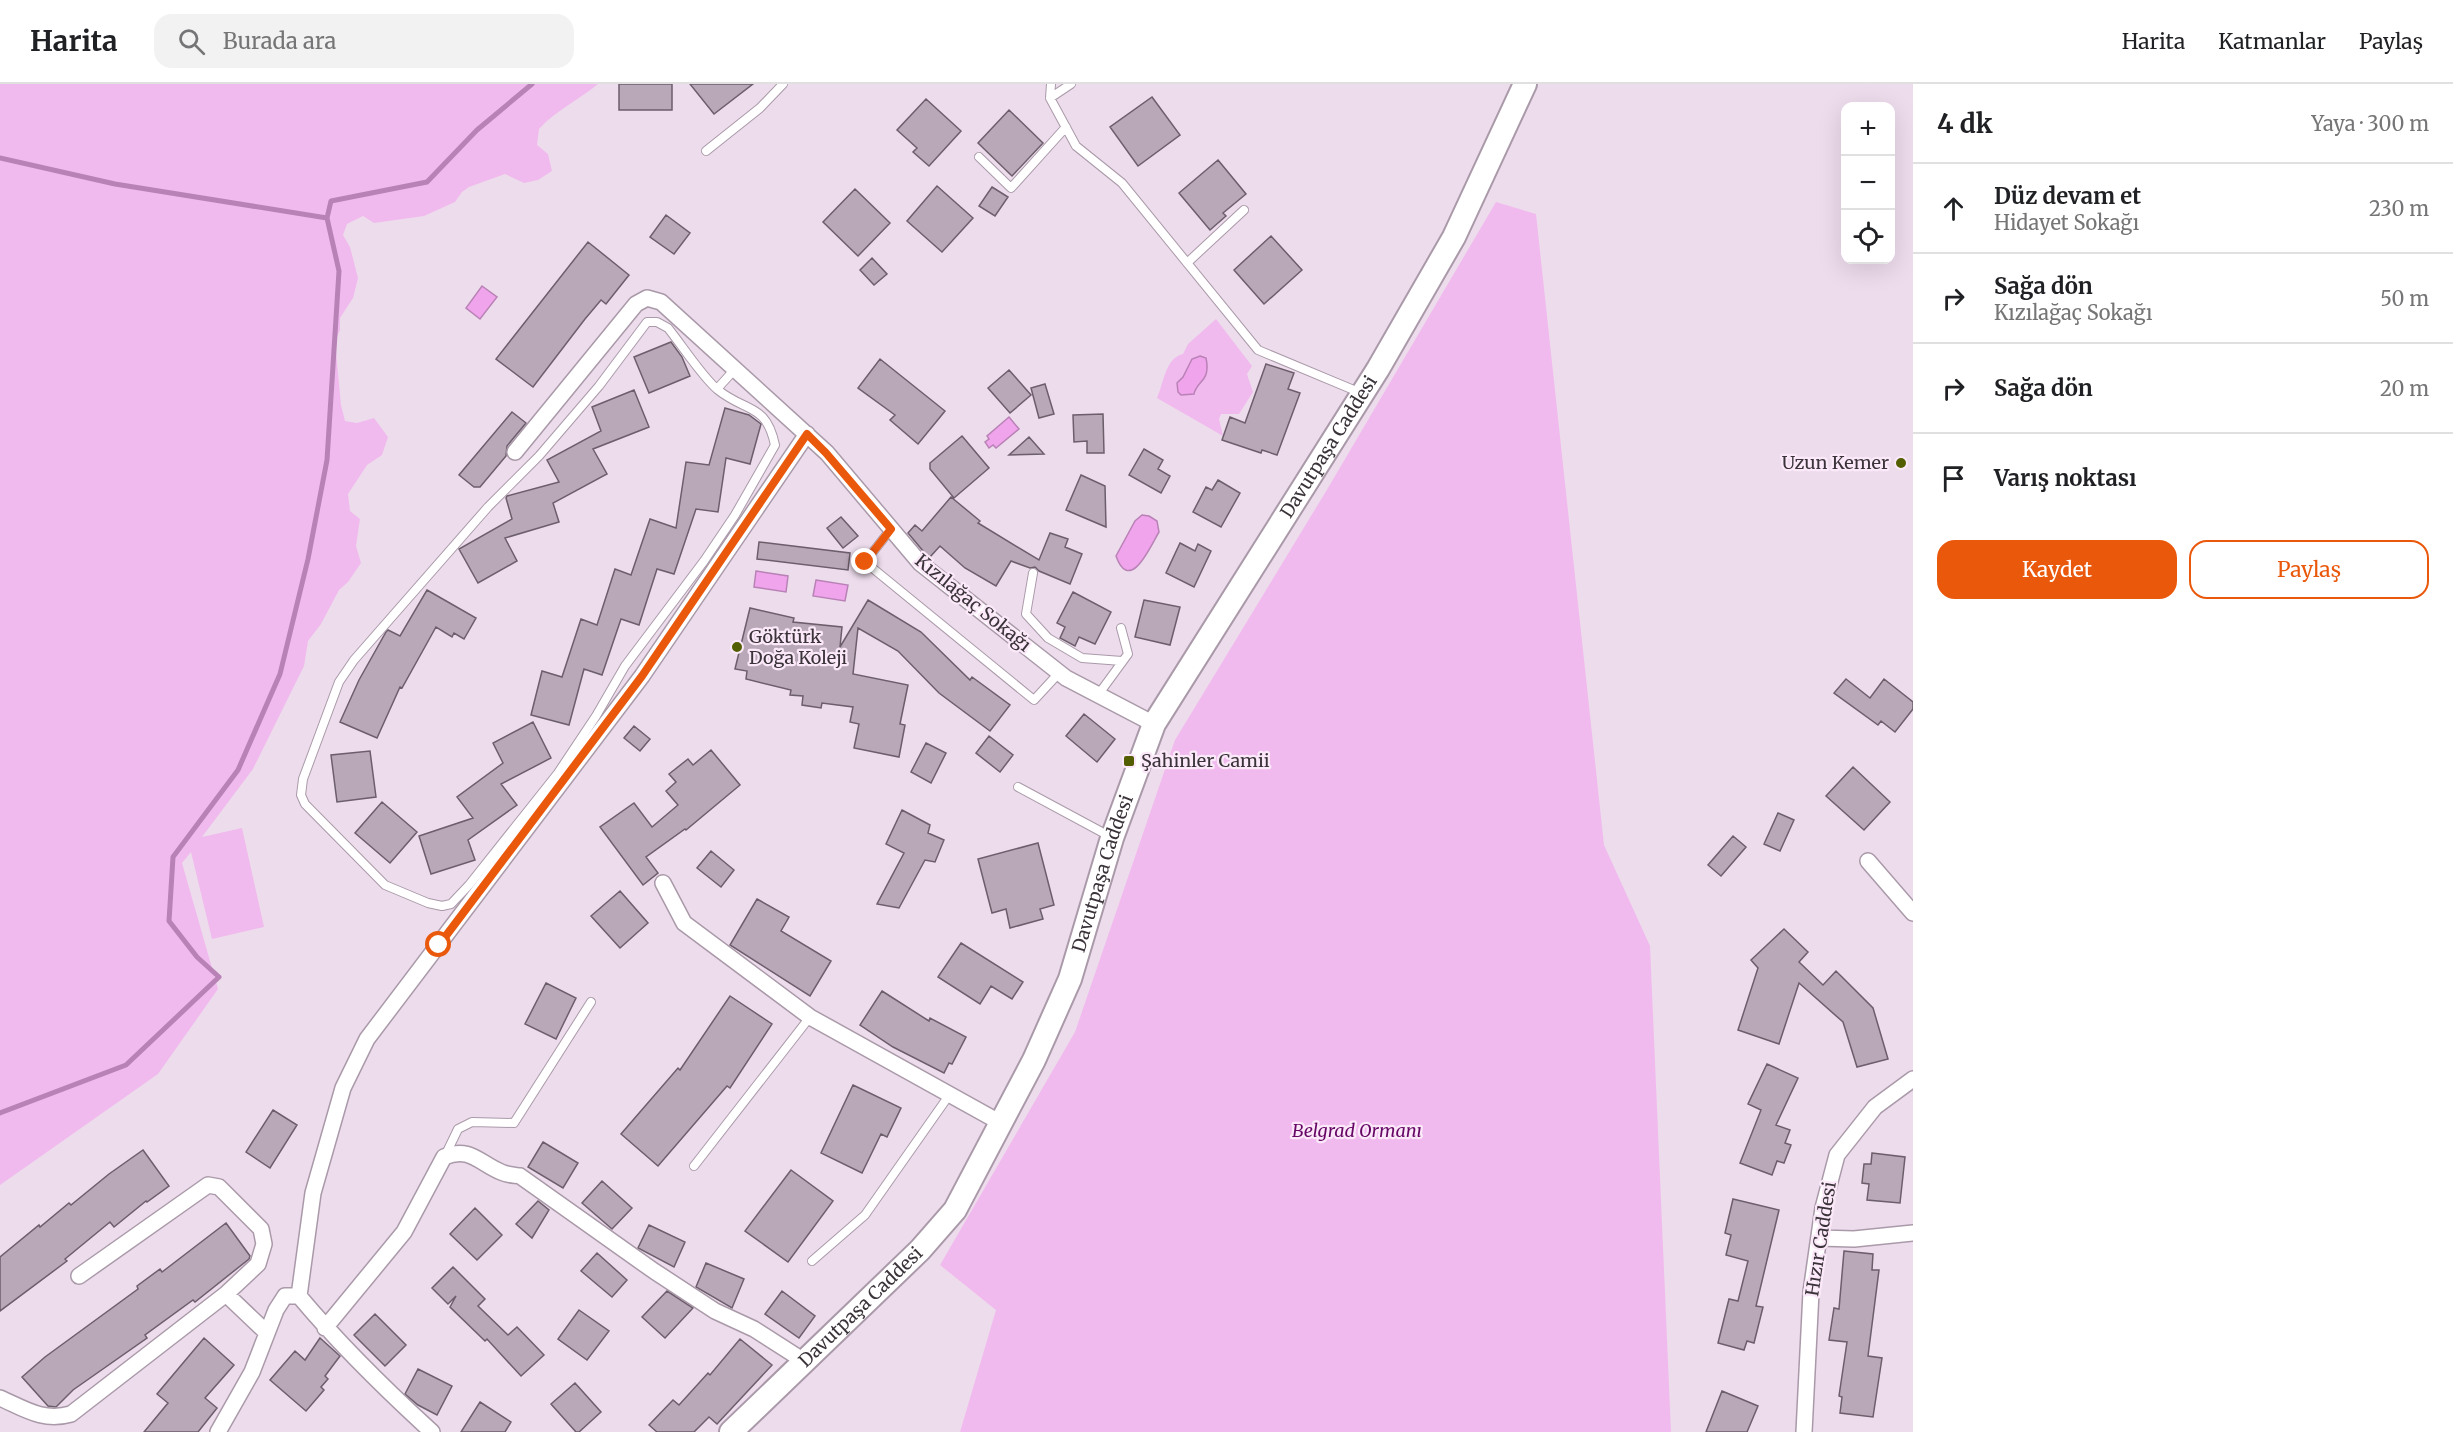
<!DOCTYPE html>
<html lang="tr">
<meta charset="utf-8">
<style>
body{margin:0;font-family:Merriweather,serif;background:#f2f2f2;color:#202124}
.controls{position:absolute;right:18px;top:18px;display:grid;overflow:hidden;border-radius:12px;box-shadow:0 6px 24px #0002}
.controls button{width:54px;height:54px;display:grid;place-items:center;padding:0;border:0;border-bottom:2px solid #e0e0e0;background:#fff;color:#202124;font:30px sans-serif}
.stop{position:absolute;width:18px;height:18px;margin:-14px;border:4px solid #ea580c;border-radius:50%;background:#fff}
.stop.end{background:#ea580c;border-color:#fff;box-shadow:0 2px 6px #0008}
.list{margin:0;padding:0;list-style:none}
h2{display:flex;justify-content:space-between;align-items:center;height:78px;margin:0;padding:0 24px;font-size:26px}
h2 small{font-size:20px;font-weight:400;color:#757577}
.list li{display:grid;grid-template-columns:39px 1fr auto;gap:18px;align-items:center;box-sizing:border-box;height:90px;padding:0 24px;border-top:2px solid #e0e0e0}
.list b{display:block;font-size:22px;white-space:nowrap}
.list p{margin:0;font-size:20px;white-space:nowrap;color:#757577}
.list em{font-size:20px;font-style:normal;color:#757577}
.actions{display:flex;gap:12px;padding:18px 24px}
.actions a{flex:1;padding:14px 0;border:2px solid #ea580c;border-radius:18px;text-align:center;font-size:21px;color:#ea580c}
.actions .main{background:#ea580c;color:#fff}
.icon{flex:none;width:33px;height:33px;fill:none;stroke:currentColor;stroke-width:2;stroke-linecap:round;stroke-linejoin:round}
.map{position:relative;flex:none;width:1913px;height:1348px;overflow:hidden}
header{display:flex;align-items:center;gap:36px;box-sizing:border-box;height:84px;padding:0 30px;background:#fff;border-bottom:2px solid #e0e0e0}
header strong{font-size:28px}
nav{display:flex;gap:33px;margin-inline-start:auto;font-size:21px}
.search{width:420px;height:54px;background:#f2f2f2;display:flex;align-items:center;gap:15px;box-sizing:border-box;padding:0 21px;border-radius:18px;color:#757577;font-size:22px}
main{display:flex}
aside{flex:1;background:#fff}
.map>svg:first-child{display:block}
</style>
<header>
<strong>Harita</strong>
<div class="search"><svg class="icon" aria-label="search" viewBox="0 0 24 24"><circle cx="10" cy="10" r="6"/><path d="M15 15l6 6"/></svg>Burada ara</div>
<nav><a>Harita</a><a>Katmanlar</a><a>Paylaş</a></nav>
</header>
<main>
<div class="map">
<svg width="1913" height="1348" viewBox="0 0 1913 1348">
<rect width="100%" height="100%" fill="#eddcec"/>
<path fill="#f1baee" d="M0,0H598C579,16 556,26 539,45L537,61L548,70L552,87L538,96L524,99L505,90L469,103L462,108L455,118L424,132L374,139L363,132L347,140L343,151L350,163L358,194L353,214L340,234V246L335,257L341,321L345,337L357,339L374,334L388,353L382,371L367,381L348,410L350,427L360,435L356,462L361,479L348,498L339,506L321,540L308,557L304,582L253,685L202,753L242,744L264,843L212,855L191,768L182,779L218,905L158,990L0,1101Z
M1496,118L1536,130L1604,761L1650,862L1671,1348H960L996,1226L940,1181L1075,948L1175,656L1328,404Z
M1216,235L1252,282L1247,290L1253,308L1239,330H1221L1219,335L1223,352L1157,314C1164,299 1165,274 1183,270L1188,260Z"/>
<path fill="#f0a4ec" stroke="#b982b6" stroke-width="1.5" d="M482,202L497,213L480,235L466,224Z
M1200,272L1206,274C1211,298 1197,296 1194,310L1181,311L1178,308L1177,299L1183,293L1192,275Z
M1009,333L1019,345L996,364L993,361L989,364L985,358L989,355L987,352Z
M1142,431L1149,432L1157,437L1159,448C1151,461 1130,511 1116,472L1135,437Z
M756,487L788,492L786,508L754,503Z
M816,496L848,501L845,517L813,512Z"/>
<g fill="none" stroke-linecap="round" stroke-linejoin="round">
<path stroke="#b982b6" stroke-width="5" d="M0,74L115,100L327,134
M0,1029L126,981L219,893L197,873L169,837L173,773L238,686L280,590L308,475L327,376L339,187L327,134L331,117L427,98L477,46L532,0"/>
</g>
<path fill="#b9a8b8" stroke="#6d5e6c" stroke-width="1.5" d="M619,0H672V26H619Z
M690,0H753L714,30Z
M1152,13L1180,51L1138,82L1110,43Z
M926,15L961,47L929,82L913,68L917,64L897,46Z
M1009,26L1043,59L1012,92L978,59Z
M1218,76L1246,110L1223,129L1226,132L1210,146L1179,109Z
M937,102L973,134L942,168L907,137Z
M992,103L1008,113L995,132L979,122Z
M855,105L890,139L858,172L823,138Z
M666,131L690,149L674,170L650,153Z
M1271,152L1302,186L1264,220L1234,186Z
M588,158L629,191L606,220L601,216L585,235L533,303L496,275Z
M872,174L887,190L874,201L860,186Z
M671,258L682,273L690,292L649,309L634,273Z
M880,275L945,327L918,360L890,336L895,331L858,304Z
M1266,280L1294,289L1288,305L1300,309L1277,371L1262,366L1261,369L1222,356L1230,333L1245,339Z
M1009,286L1031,311L1010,329L988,304Z
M1045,300L1054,330L1039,334L1031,304Z
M634,306L649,343L593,365L607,390L553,419L559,438L505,454L517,477L478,499L459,465L512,435L506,414L507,412L559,398L547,376L601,347L592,323Z
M725,324L749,331L761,340L750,380L726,374L718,428L696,425L674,490L657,485L639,541L621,535L602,591L584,585L569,641L531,631L542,587L562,593L581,535L597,541L615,485L631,491L650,435L676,444L686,378L709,381Z
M512,328L526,339L507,362L506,372L480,403H474L459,391Z
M1103,330L1104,369H1087V357L1074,358L1073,331Z
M962,352L989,384L954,414L930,385V379Z
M1029,353L1044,370L1009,371Z
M1144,365L1163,376L1158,385L1170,392L1161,409L1129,391Z
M1081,391L1105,402L1106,443L1066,426Z
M1218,396L1240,409L1221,443L1193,428L1206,403L1212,406Z
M951,413L980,437L978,439L1039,476L1050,449L1068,455L1065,463L1082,470L1070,500L1039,487L1035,483L1030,484L1011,477L996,502L965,484L940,462L929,474L908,449L915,441L922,447Z
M841,433L858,452L843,464L827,444Z
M759,458L850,469L848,486L757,475Z
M1180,459L1195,467L1198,460L1211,467L1194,503L1166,489Z
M427,506L476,534L464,555L454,549L452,553L436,543L402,604L400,603L377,654L340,638L359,596L386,548L388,546L400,552Z
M1073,508L1111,528L1095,560L1079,553L1075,562L1060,554L1065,543L1057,539Z
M868,516L921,548L970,596L972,593L1010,621L990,647L939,609L898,567L858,544L853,590L908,601L900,640L905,641L899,673L854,664L859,640L850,638L853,623L822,619L821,624L802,621L803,612L790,611L791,606L746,595L747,587L735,585L750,524L794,534L793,538L842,543L840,563Z
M1144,516L1180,523L1170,561L1135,553Z
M1846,595L1870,614L1884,595L1913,618V625L1895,648L1881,637L1878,641L1834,609Z
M1084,630L1115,655L1097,678L1066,652Z
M533,638L551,674L501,700L517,721L468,756L475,776L431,790L419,752L473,734L457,713L503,679L493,659Z
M634,642L650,655L640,667L624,654Z
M989,652L1013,671L1000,688L976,669Z
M926,659L946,669L931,699L911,688Z
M711,666L740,701L686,746L685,745L646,773L658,789L643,801L600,743L634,719L652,743L678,721L666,707L676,698L669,690L688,675L693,681Z
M370,667L376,713L337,718L331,671Z
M1853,683L1890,718L1864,746L1826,712Z
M382,718L417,748L390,779L355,749Z
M902,726L930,741L928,749L944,756L935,778L925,776L899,824L877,820L904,769L886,760Z
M1778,729L1794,736L1780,767L1764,760Z
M1733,752L1746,763L1721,792L1708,781Z
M1038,759L1054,821L1040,825L1043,835L1010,844L1006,825L992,829L978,775Z
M711,767L734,786L721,803L697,784Z
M620,807L648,839L620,864L591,832Z
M757,815L789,833L781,847L831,877L810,912L730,861Z
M1784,845L1808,868L1799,878L1823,901L1836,887L1873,924L1888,975L1857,983L1843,938L1799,899L1779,960L1738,946L1758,884L1751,876Z
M961,859L1023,898L1012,915L991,902L980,920L938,893Z
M546,899L576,914L556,955L525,940Z
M882,907L929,937L930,934L966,953L952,980L949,979L944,989L893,963L860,941Z
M730,912L772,940L730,1004L727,1002L658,1082L621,1050L678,984L680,986Z
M1767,980L1798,994L1776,1041L1790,1046L1785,1059L1791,1061L1784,1079L1777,1077L1772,1091L1740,1079L1761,1026L1748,1020Z
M853,1001L901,1024L887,1053L881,1050L862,1089L821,1069Z
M273,1026L297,1041L270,1084L246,1068Z
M543,1058L578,1079L563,1104L528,1083Z
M143,1066L169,1102L147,1118L146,1117L114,1143L110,1138L65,1175L67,1177L0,1227V1173L39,1141L40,1143L69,1119L71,1121L109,1090Z
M1872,1069L1905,1073L1900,1119L1867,1116L1869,1100L1862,1099L1864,1080H1871Z
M791,1086L833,1117L788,1178L745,1147Z
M602,1097L632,1124L612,1145L582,1119Z
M1733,1115L1779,1126L1756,1222L1763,1223L1754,1259L1747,1257L1744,1266L1718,1259L1729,1215L1738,1217L1748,1177L1726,1171L1731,1151L1725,1149Z
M538,1117L549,1126L532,1154L516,1140Z
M475,1124L502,1151L477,1176L450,1150Z
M226,1139L250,1172L249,1175L195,1218L193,1216L145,1251L147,1254L73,1306L56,1323L48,1322L22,1293L45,1273L138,1205L137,1202L160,1185L162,1188Z
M649,1141L685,1158L674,1183L638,1164Z
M1844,1167L1873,1170L1872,1186H1879L1868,1272L1882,1274L1873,1333L1840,1329L1842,1313L1839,1312L1847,1258L1829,1256L1834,1224L1839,1225Z
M597,1169L627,1196L612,1213L581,1187Z
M706,1179L744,1195L732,1224L696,1203Z
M453,1183L485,1215L478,1222L508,1251L517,1243L544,1271L521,1292L487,1255L485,1257L450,1223L456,1212L448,1220L432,1204Z
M667,1207L693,1224L665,1254L642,1233Z
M782,1207L815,1232L799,1254L765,1230Z
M579,1226L609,1247L587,1276L558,1255Z
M375,1230L406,1261L385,1282L354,1251Z
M204,1254L234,1281L205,1314L217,1324L198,1348H144L168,1319L157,1310Z
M320,1254L340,1272L325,1292L328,1295L321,1303L324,1306L306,1327L270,1296L295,1267L305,1276Z
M740,1255L772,1281L717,1340L709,1333L694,1348H657L649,1341L673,1316L679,1321L708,1289L710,1291Z
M418,1285L452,1302L437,1331L418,1321L405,1310Z
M575,1299L601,1328L579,1348H576L551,1320Z
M1722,1307L1758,1322L1747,1348H1706Z
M480,1318L511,1338L505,1348H461Z"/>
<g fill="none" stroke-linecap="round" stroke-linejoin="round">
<g stroke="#aa9aa9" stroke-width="10">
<path id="lane" d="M1051,0L1050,14L1076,62L1122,99L1258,266L1361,309
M1050,14L1071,0
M706,67L760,24L783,0
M979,73L1011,104L1066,43
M1187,179L1244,126
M647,238H657L668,244C681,260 703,294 718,306C747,329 766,319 775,361L735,431L704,477L625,582L596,632L558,689L469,801L451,820L442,822L428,819L385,801L305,720L301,711L303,695L339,598L354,576L488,423L539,372L599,302Z
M717,305L735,285
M891,445L865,478L1034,616L1059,589
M1033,489L1026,530L1048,554L1082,574L1122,577
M1098,611L1128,570L1121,544
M1018,703L1111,753
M445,1072L458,1045L472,1038L514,1039L591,918
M694,1082L810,933
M812,1177L865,1131L950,1010"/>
</g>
<g stroke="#aa9aa9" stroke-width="18">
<path id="street" d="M515,368L636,220L647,214L661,218L827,369L920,479L1066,594L1154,640
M1868,777L1913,829
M663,799L684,839L810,933L1001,1039
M1819,1154L1854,1155L1913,1149
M79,1192L208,1101L219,1103L261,1145L264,1160L258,1180L226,1210
M299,1212L313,1109L343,1004L367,955L642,592L807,350
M325,1244L404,1148L444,1073C470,1062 479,1079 501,1088C507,1091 514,1091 520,1092L654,1187L715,1227L754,1245L804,1277
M0,1314C25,1325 43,1338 71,1330L226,1210L267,1249
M218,1348L252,1288L276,1226L285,1212H299C340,1261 385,1305 432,1348
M1804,1348L1811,1208L1823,1124L1837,1071L1875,1023L1913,995"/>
</g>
<g stroke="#aa9aa9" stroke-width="26">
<g id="secondary">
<path id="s1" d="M731,1348L920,1166L955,1126L1034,976L1070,895L1112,754L1154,640L1378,285L1454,153L1525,0"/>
</g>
</g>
<use href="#lane" stroke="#fff" stroke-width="8"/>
<use href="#street" stroke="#fff" stroke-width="15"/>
<use href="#secondary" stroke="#fff" stroke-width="22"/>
</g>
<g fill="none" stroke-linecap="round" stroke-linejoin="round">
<path stroke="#ea580c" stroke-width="8" d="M439,861L642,592L807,350L826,369L891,445L865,478"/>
</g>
<g fill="#525e00" stroke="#fbe9f9" stroke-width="2">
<circle cx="1901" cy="379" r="6"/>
<circle cx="737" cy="563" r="6"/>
<rect x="1123" y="671" width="12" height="12" rx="3"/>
</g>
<g text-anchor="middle" stroke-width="4.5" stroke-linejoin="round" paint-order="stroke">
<g font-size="18" fill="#3a3339" stroke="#fbe9f9">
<text dy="6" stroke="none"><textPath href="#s1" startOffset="1170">Davutpaşa Caddesi</textPath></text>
<text transform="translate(973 519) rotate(39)" y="6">Kızılağaç Sokağı</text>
<text dy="6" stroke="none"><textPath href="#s1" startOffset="684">Davutpaşa Caddesi</textPath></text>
<text transform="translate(1821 1155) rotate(-81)" y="6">Hızır Caddesi</text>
<text dy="6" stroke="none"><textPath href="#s1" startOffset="180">Davutpaşa Caddesi</textPath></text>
</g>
<g font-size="18" fill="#3a3339" stroke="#fbe9f9" text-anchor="start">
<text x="1889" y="385" text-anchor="end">Uzun Kemer</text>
<text x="749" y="559">Göktürk<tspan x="749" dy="21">Doğa Koleji</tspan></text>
<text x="1141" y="683">Şahinler Camii</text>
</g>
<g font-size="18" font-style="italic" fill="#660766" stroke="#fbe9f9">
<text x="1357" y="1053">Belgrad Ormanı</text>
</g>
</g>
</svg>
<div class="controls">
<button>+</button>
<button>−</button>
<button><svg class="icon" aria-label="locate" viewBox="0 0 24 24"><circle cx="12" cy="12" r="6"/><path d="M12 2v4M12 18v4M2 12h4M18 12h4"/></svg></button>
</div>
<div class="stop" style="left:439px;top:861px"></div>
<div class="stop end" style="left:865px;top:478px"></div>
</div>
<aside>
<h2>4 dk<small>Yaya · 300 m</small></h2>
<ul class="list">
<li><svg class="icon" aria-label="ahead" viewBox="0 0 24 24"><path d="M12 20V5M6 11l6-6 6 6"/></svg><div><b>Düz devam et</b><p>Hidayet Sokağı</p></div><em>230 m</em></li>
<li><svg class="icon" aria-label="right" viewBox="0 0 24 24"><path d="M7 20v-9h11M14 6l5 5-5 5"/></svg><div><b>Sağa dön</b><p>Kızılağaç Sokağı</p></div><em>50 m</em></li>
<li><svg class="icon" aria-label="right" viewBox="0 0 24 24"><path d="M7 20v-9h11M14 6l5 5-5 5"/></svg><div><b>Sağa dön</b></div><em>20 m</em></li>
<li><svg class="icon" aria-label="arrive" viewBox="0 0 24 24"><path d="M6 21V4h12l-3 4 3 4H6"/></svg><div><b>Varış noktası</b></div></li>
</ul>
<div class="actions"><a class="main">Kaydet</a><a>Paylaş</a></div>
</aside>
</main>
